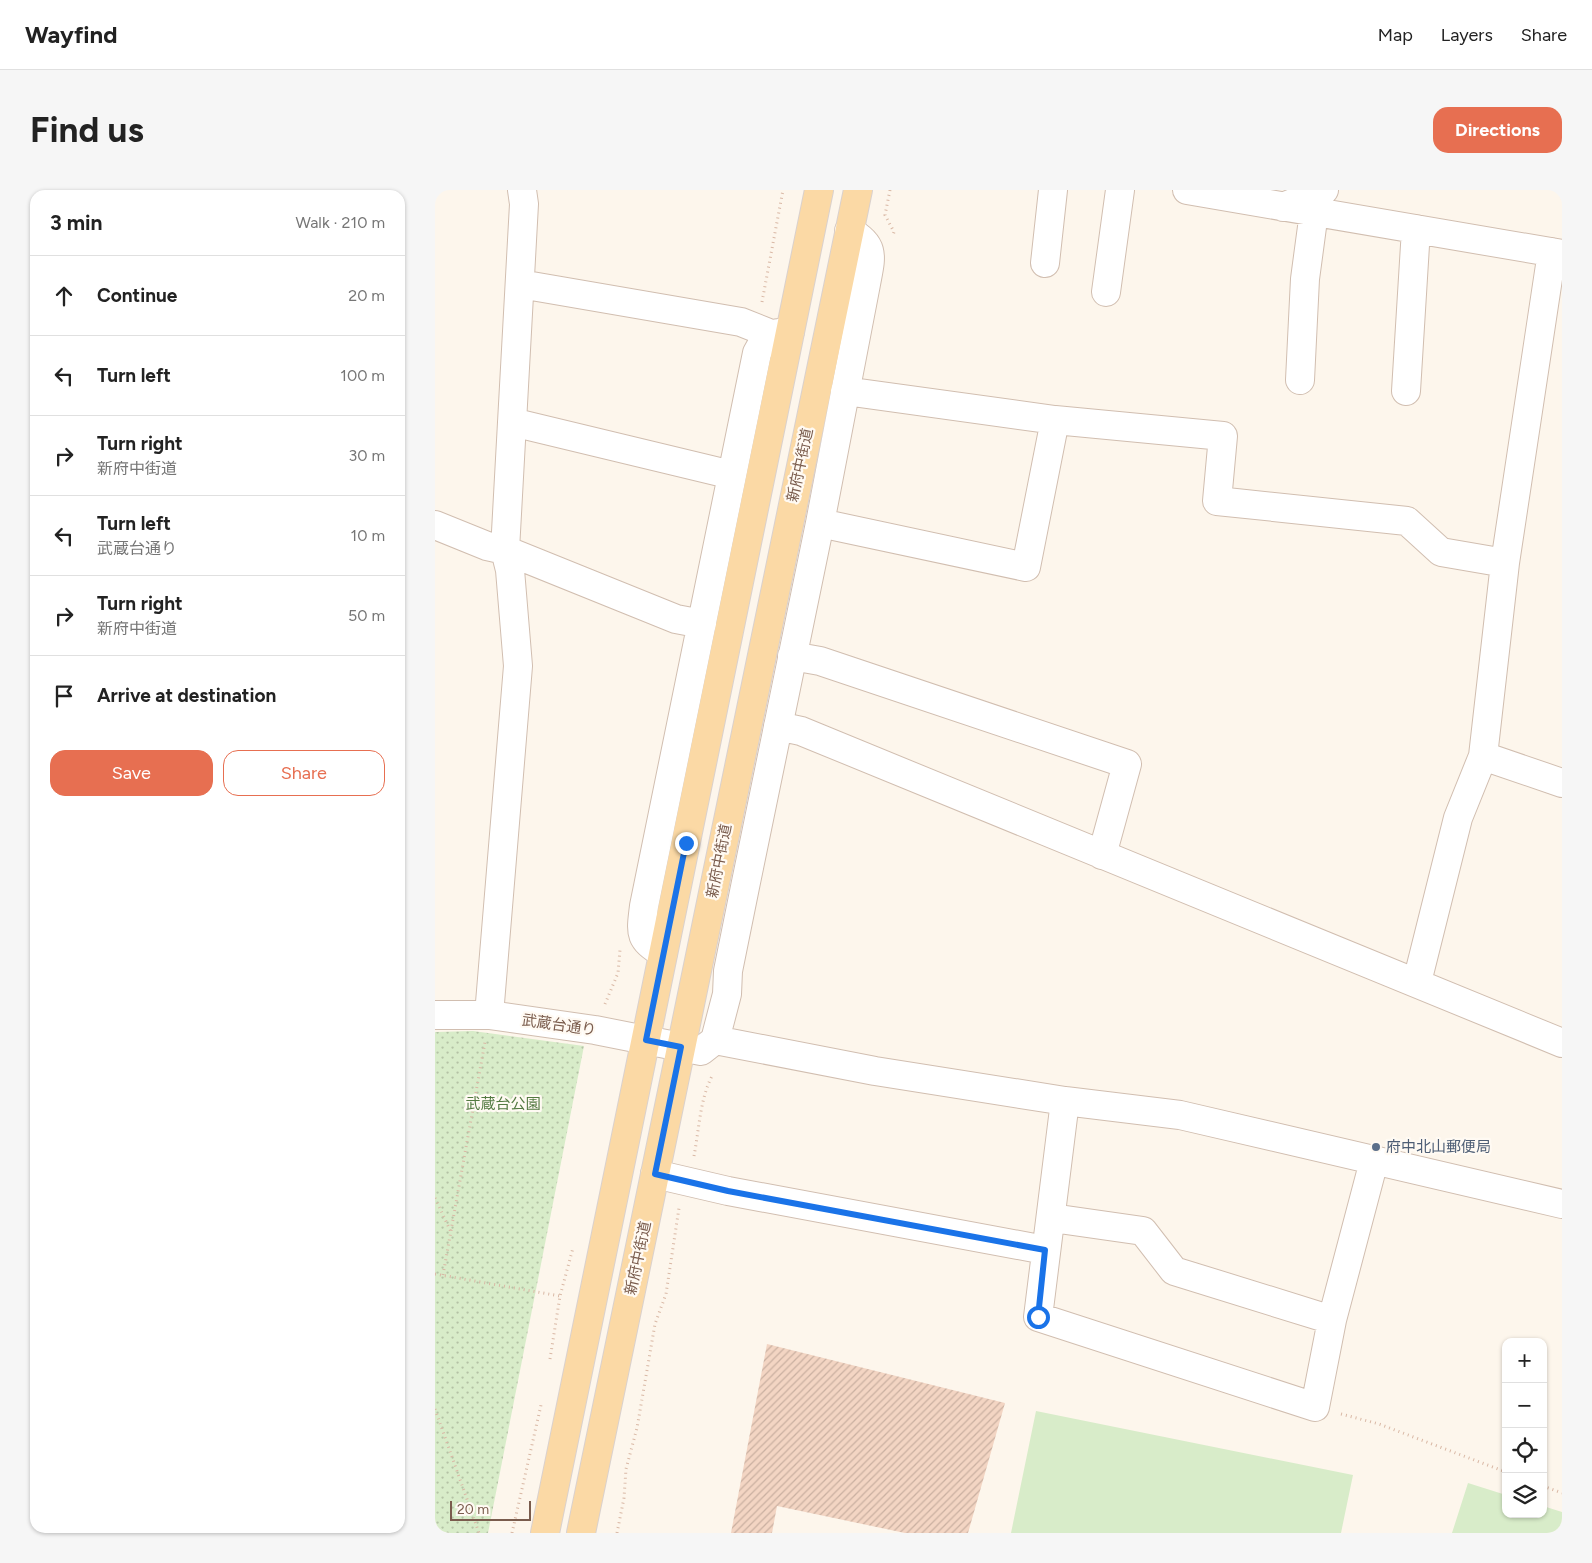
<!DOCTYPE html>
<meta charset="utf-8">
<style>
body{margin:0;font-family:Figtree,"Noto Sans JP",sans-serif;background:#f6f6f6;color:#222}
.controls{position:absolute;right:15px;bottom:15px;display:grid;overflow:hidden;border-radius:10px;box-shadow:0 1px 4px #0004}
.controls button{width:45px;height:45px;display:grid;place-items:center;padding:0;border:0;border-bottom:1px solid #e0e0e0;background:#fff;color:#222;font:25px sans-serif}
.scale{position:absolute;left:15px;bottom:12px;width:81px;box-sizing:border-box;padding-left:5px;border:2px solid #7a5c4d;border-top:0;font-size:14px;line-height:18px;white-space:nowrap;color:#7a5c4d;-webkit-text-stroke:4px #fffaf3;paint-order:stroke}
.stop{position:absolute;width:15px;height:15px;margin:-11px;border:4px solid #1a73e8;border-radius:50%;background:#fff}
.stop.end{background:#1a73e8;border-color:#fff;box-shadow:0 1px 5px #0008}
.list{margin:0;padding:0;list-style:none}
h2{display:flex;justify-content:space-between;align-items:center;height:65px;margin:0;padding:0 20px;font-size:21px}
h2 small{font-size:16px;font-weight:400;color:#767676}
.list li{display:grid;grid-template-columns:32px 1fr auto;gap:15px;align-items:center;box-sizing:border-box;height:80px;padding:0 20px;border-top:1px solid #e0e0e0}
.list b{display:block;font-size:19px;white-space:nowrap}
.list p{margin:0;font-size:16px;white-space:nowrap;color:#767676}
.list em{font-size:16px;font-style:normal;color:#767676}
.actions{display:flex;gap:10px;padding:15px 20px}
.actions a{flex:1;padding:11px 0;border:1px solid #e76f51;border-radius:15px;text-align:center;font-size:18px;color:#e76f51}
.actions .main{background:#e76f51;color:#fff}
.icon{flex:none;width:28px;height:28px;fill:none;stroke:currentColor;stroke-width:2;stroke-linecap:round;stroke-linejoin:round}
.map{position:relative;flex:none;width:1127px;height:1343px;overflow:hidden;border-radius:15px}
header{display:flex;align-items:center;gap:30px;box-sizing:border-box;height:70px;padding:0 25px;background:#fff;border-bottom:1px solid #e0e0e0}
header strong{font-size:24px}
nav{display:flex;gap:28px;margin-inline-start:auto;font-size:18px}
.intro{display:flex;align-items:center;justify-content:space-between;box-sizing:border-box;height:120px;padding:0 30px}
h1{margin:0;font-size:35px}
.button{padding:12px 22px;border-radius:15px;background:#e76f51;color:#fff;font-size:18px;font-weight:700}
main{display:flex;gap:30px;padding:0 30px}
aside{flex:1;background:#fff;border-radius:15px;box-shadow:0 1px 4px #0004}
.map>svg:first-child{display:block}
</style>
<header>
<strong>Wayfind</strong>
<nav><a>Map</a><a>Layers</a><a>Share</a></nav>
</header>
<div class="intro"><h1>Find us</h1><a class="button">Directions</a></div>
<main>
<aside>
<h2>3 min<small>Walk · 210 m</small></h2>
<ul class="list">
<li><svg class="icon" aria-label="ahead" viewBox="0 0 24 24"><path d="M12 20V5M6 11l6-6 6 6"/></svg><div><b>Continue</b></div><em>20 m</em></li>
<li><svg class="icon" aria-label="left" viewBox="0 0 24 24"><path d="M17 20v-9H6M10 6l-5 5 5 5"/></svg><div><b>Turn left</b></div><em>100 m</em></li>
<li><svg class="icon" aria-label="right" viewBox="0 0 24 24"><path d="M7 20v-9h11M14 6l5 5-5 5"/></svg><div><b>Turn right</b><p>新府中街道</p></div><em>30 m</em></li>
<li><svg class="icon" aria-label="left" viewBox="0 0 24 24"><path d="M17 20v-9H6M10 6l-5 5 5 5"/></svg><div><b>Turn left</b><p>武蔵台通り</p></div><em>10 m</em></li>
<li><svg class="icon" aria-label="right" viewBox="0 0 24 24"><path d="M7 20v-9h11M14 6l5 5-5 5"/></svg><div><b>Turn right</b><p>新府中街道</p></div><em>50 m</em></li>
<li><svg class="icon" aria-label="arrive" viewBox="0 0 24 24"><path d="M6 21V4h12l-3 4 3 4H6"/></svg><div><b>Arrive at destination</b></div></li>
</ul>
<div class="actions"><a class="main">Save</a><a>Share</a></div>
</aside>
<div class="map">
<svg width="1127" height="1343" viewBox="0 0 1127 1343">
<defs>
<pattern id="green-dots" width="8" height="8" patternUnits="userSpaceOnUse" patternTransform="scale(1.25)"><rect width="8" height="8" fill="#d8ecc9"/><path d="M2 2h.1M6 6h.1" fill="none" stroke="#b4c2a5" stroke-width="1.8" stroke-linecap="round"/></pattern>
<pattern id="building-hatch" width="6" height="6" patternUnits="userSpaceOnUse" patternTransform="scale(1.25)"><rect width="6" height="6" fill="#f3d5c3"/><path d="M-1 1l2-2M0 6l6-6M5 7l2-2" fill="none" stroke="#cab0a1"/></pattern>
</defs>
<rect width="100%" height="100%" fill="#fdf6ec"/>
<path fill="url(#green-dots)" d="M38,841L149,856L53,1343H0V842Z"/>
<path fill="#d8ecc9" d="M601,1221L918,1285L906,1343H576Z
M1033,1293L1071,1305V1324H1108V1316L1127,1322V1343H1017Z"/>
<path fill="url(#building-hatch)" d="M332,1154L570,1213L533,1343H470L342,1316L337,1343H296Z"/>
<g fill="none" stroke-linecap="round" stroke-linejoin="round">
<g stroke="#d1beb0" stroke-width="30">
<path id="minor" d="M752,0L1127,64
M848,17L889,0
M610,73L618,0
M85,94L306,132L336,144
M671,102L685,0
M865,190L870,89L879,22
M410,201L620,230L788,246L782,311L972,331L1006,362L1070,373
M971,201L981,39
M77,232L297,285
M385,333L591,377L620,230
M0,335L52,356L70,360L241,429L267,434
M357,466L385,471L692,574L667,665
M343,536L366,541L1127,853
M1048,566L1127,593
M228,763C203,750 206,742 209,716L322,163C331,145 335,144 355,141
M982,792L1023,628L1048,566L1070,373L1117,62
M0,825H54L160,840L266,861L280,850L292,804L293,781L310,697L385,333L431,94C436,67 441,55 414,41
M54,825L83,476L75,380L70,360L89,14L87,0
M280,850L440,881L630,911L745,925L1127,1014
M630,911L603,1127L880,1217L897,1130L939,971
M220,984L293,1001L610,1060
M617,1028L708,1041L739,1081L897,1130"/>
</g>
<g stroke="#dad1cd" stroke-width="30">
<path id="major" d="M110,1343L384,0
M146,1343L423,0"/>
</g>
<path stroke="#d9b8a5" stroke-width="3" stroke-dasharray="1 4" stroke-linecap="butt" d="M455,0L450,25L459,42L458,45
M327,112L348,0
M170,814L183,783L185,760
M259,966C264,940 265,909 277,886
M0,1008L16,1042
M0,1084L125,1106
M8,1085L50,852
M115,1169L125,1106L138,1058
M0,1219L44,1343
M906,1224L944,1234L1071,1282
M1108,1296L1127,1303
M77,1343L106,1215
M182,1343L189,1308L191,1279L202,1238L220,1134L231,1104L244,1018"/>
<use href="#minor" stroke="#fff" stroke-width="28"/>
<use href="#major" stroke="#fbd9a5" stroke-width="28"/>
</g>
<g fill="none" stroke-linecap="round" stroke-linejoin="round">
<path stroke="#1a73e8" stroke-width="6" d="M251,653L211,850L246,857L220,984L293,1001L610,1060L603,1127"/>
</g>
<circle fill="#5c6f8a" stroke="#fffaf3" stroke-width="2" cx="941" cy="957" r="5"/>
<g text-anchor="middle" stroke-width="4.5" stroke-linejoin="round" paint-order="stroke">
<g font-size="15" fill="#7a5c4d" stroke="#fffaf3">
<text transform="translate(365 275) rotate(-78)" y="5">新府中街道</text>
<text transform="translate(284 671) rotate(-79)" y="5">新府中街道</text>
<text transform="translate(124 835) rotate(8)" y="5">武蔵台通り</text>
<text transform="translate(203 1068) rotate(-78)" y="5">新府中街道</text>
</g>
<g font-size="15" fill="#537a41" stroke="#fffaf3">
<text x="68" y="919">武蔵台公園</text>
</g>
<g font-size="15" fill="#4e5e75" stroke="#fffaf3" text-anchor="start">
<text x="951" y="962">府中北山郵便局</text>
</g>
</g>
</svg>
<div class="controls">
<button>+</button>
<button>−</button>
<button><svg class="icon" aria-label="locate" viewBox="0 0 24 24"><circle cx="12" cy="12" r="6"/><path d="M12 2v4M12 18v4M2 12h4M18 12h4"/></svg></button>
<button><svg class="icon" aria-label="layers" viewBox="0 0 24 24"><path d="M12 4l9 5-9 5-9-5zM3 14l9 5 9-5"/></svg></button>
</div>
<div class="scale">20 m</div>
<div class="stop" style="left:603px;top:1127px"></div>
<div class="stop end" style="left:251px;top:653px"></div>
</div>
</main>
